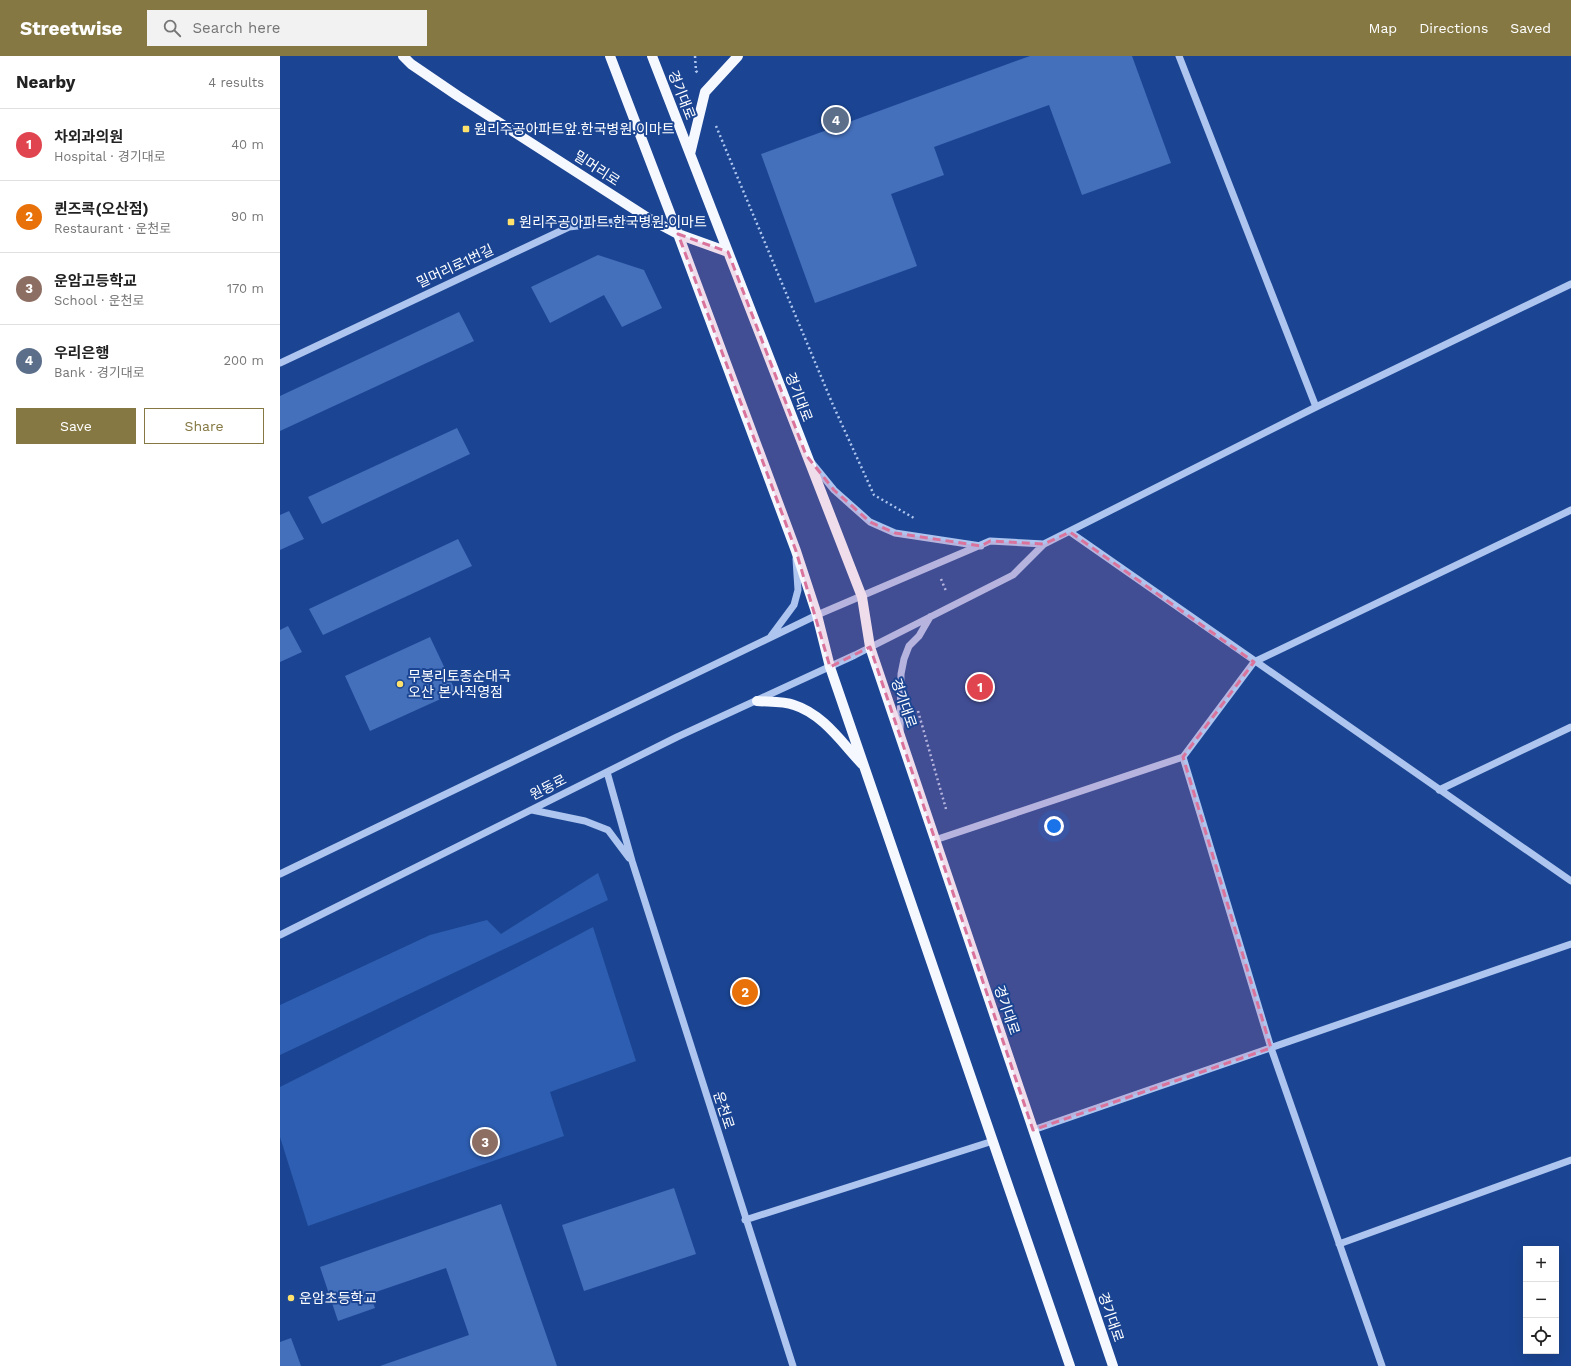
<!DOCTYPE html>
<meta charset="utf-8">
<style>
body{margin:0;font-family:"Work Sans","Noto Sans KR",sans-serif;background:#f2f2f2;color:#222}
.controls{position:absolute;right:12px;bottom:12px;display:grid;overflow:hidden;border-radius:0px;box-shadow:0 4px 16px #0002}
.controls button{width:36px;height:36px;display:grid;place-items:center;padding:0;border:0;border-bottom:1px solid #e0e0e0;background:#fff;color:#222;font:20px sans-serif}
.you{position:absolute;left:774px;top:770px;width:14px;height:14px;margin:-10px;border:3px solid #fff;border-radius:50%;background:#1a73e8;box-shadow:0 0 0 6px #1a73e833}
.badge{display:grid;place-items:center;width:26px;height:26px;border-radius:50%;background:#857843;color:#fff;font-size:13px;font-weight:700}
.pin{position:absolute;translate:-50% -50%;border:2px solid #fff;box-shadow:0 1px 4px #0006}
.list{margin:0;padding:0;list-style:none}
h2{display:flex;justify-content:space-between;align-items:center;height:52px;margin:0;padding:0 16px;font-size:17px}
h2 small{font-size:13px;font-weight:400;color:#767676}
.list li{display:grid;grid-template-columns:26px 1fr auto;gap:12px;align-items:center;box-sizing:border-box;height:72px;padding:0 16px;border-top:1px solid #e0e0e0}
.list b{display:block;font-size:15px;white-space:nowrap}
.list p{margin:0;font-size:13px;white-space:nowrap;color:#767676}
.list em{font-size:13px;font-style:normal;color:#767676}
.actions{display:flex;gap:8px;padding:12px 16px}
.actions a{flex:1;padding:9px 0;border:1px solid #857843;border-radius:0px;text-align:center;font-size:14px;color:#857843}
.actions .main{background:#857843;color:#fff}
.icon{flex:none;width:22px;height:22px;fill:none;stroke:currentColor;stroke-width:2;stroke-linecap:round;stroke-linejoin:round}
.map{position:relative;flex:none;width:1291px;height:1310px;overflow:hidden}
header{display:flex;align-items:center;gap:24px;box-sizing:border-box;height:56px;padding:0 20px;background:#857843;color:#fff}
header strong{font-size:19px}
nav{display:flex;gap:22px;margin-inline-start:auto;font-size:14px}
.search{width:280px;height:36px;background:#f2f2f2;display:flex;align-items:center;gap:10px;box-sizing:border-box;padding:0 14px;border-radius:0px;color:#767676;font-size:15px}
main{display:flex}
aside{flex:1;background:#fff}
.map>svg:first-child{display:block}
</style>
<header>
<strong>Streetwise</strong>
<div class="search"><svg class="icon" aria-label="search" viewBox="0 0 24 24"><circle cx="10" cy="10" r="6"/><path d="M15 15l6 6"/></svg>Search here</div>
<nav><a>Map</a><a>Directions</a><a>Saved</a></nav>
</header>
<main>
<aside>
<h2>Nearby<small>4 results</small></h2>
<ul class="list">
<li><span class="badge" style="background:#e0444e">1</span><div><b>차외과의원</b><p>Hospital · 경기대로</p></div><em>40 m</em></li>
<li><span class="badge" style="background:#e8710a">2</span><div><b>퀸즈콕(오산점)</b><p>Restaurant · 운천로</p></div><em>90 m</em></li>
<li><span class="badge" style="background:#8d6e63">3</span><div><b>운암고등학교</b><p>School · 운천로</p></div><em>170 m</em></li>
<li><span class="badge" style="background:#5c6f8a">4</span><div><b>우리은행</b><p>Bank · 경기대로</p></div><em>200 m</em></li>
</ul>
<div class="actions"><a class="main">Save</a><a>Share</a></div>
</aside>
<div class="map">
<svg width="1291" height="1310" viewBox="0 0 1291 1310">
<rect width="100%" height="100%" fill="#1b4593"/>
<path fill="#2e5eb1" d="M318,817L328,844L0,999V949L150,879L207,864L221,878Z
M313,871L356,1005L270,1036L284,1080L28,1170L0,1081V1031L230,915Z"/>
<path fill="#446fba" d="M750,0H852L891,107L802,139L769,49L654,91L664,119L611,138L637,210L535,247L481,98Z
M318,199L364,214L382,252L342,271L324,239L270,267L251,231Z
M179,256L194,285L0,375V340Z
M177,372L190,398L42,468L28,441Z
M9,455L24,483L0,494V459Z
M178,483L192,510L43,579L29,553Z
M8,570L22,596L0,606V574Z
M150,581L176,636L90,675L65,620Z
M394,1132L416,1198L304,1235L282,1169Z
M221,1148L277,1310H100L189,1279L166,1212L90,1238L95,1252L58,1265L40,1211Z
M11,1282L21,1310H0V1286Z"/>
<g fill="none" stroke-linecap="round" stroke-linejoin="round">
<path stroke="#adc5ef" stroke-width="2.5" stroke-dasharray="2 3" stroke-linecap="butt" d="M415,0L416,15L418,17
M436,70L553,349L594,439L634,462
M661,523L666,535
M638,655L666,753"/>
<path stroke="#adc5ef" stroke-width="7" d="M899,0L1036,351
M0,307L289,171L368,162
M532,407L554,434L590,466L615,477L701,490
M790,476L1291,825
M491,580L514,549L518,534L516,503
M620,675L621,618L624,603L629,590L639,580L650,561
M903,701L991,992L1102,1310
M327,716L352,805L513,1310
M1159,734L1291,671
M252,754L305,765L328,774L349,802
M655,784L903,701L974,606L1291,454
M0,818L537,559L710,485L764,488
M0,879L397,681L575,599L733,519L764,488L1036,351L1291,228
M753,1074L1291,888
M465,1164L713,1085
M1059,1188L1291,1104"/>
<path stroke="#f5f8ff" stroke-width="10" d="M123,0L131,8L178,40L368,162L398,178L448,196
M330,0L398,178L516,495L537,559L550,611L790,1310
M372,0L582,541L590,591L833,1310
M410,98L425,36L458,0
M477,645C489,646 503,645 514,649C543,658 562,687 582,708"/>
</g>
<path fill="#da749d" fill-opacity="0.2" stroke="#da749d" stroke-width="3" stroke-dasharray="8 5" stroke-linejoin="round" d="M398,178L448,196L526,399L554,434L590,466L615,477L701,490L710,485L764,488L790,476L974,606L903,701L991,992L753,1074L590,591L550,611L516,495Z"/>
<g fill="#ffe16b" stroke="#1b4593" stroke-width="1.5">
<rect x="182" y="69" width="8" height="8" rx="2"/>
<rect x="227" y="162" width="8" height="8" rx="2"/>
<circle cx="120" cy="628" r="4"/>
<circle cx="11" cy="1242" r="4"/>
</g>
<g text-anchor="middle" stroke-width="4" stroke-linejoin="round" paint-order="stroke">
<g font-size="14" fill="#fff" stroke="#1b4593">
<text transform="translate(402 39) rotate(69)" y="5">경기대로</text>
<text transform="translate(317 112) rotate(33)" y="5">밀머리로</text>
<text transform="translate(175 210) rotate(-25)" y="5">밀머리로1번길</text>
<text transform="translate(519 341) rotate(69)" y="5">경기대로</text>
<text transform="translate(624 647) rotate(71)" y="5">경기대로</text>
<text transform="translate(268 731) rotate(-27)" y="5">원동로</text>
<text transform="translate(727 954) rotate(71)" y="5">경기대로</text>
<text transform="translate(444 1054) rotate(72)" y="5">운천로</text>
<text transform="translate(831 1261) rotate(71)" y="5">경기대로</text>
</g>
<g font-size="14" fill="#fff" stroke="#1b4593" text-anchor="start">
<text x="194" y="78">원리주공아파트앞.한국병원.이마트</text>
<text x="239" y="171">원리주공아파트.한국병원.이마트</text>
<text x="128" y="625">무봉리토종순대국<tspan x="128" dy="16">오산 본사직영점</tspan></text>
<text x="19" y="1247">운암초등학교</text>
</g>
</g>
</svg>
<div class="controls">
<button>+</button>
<button>−</button>
<button><svg class="icon" aria-label="locate" viewBox="0 0 24 24"><circle cx="12" cy="12" r="6"/><path d="M12 2v4M12 18v4M2 12h4M18 12h4"/></svg></button>
</div>
<div class="you"></div>
<div class="pin badge" style="left:700px;top:631px;background:#e0444e">1</div>
<div class="pin badge" style="left:465px;top:936px;background:#e8710a">2</div>
<div class="pin badge" style="left:205px;top:1086px;background:#8d6e63">3</div>
<div class="pin badge" style="left:556px;top:64px;background:#5c6f8a">4</div>
</div>
</main>
